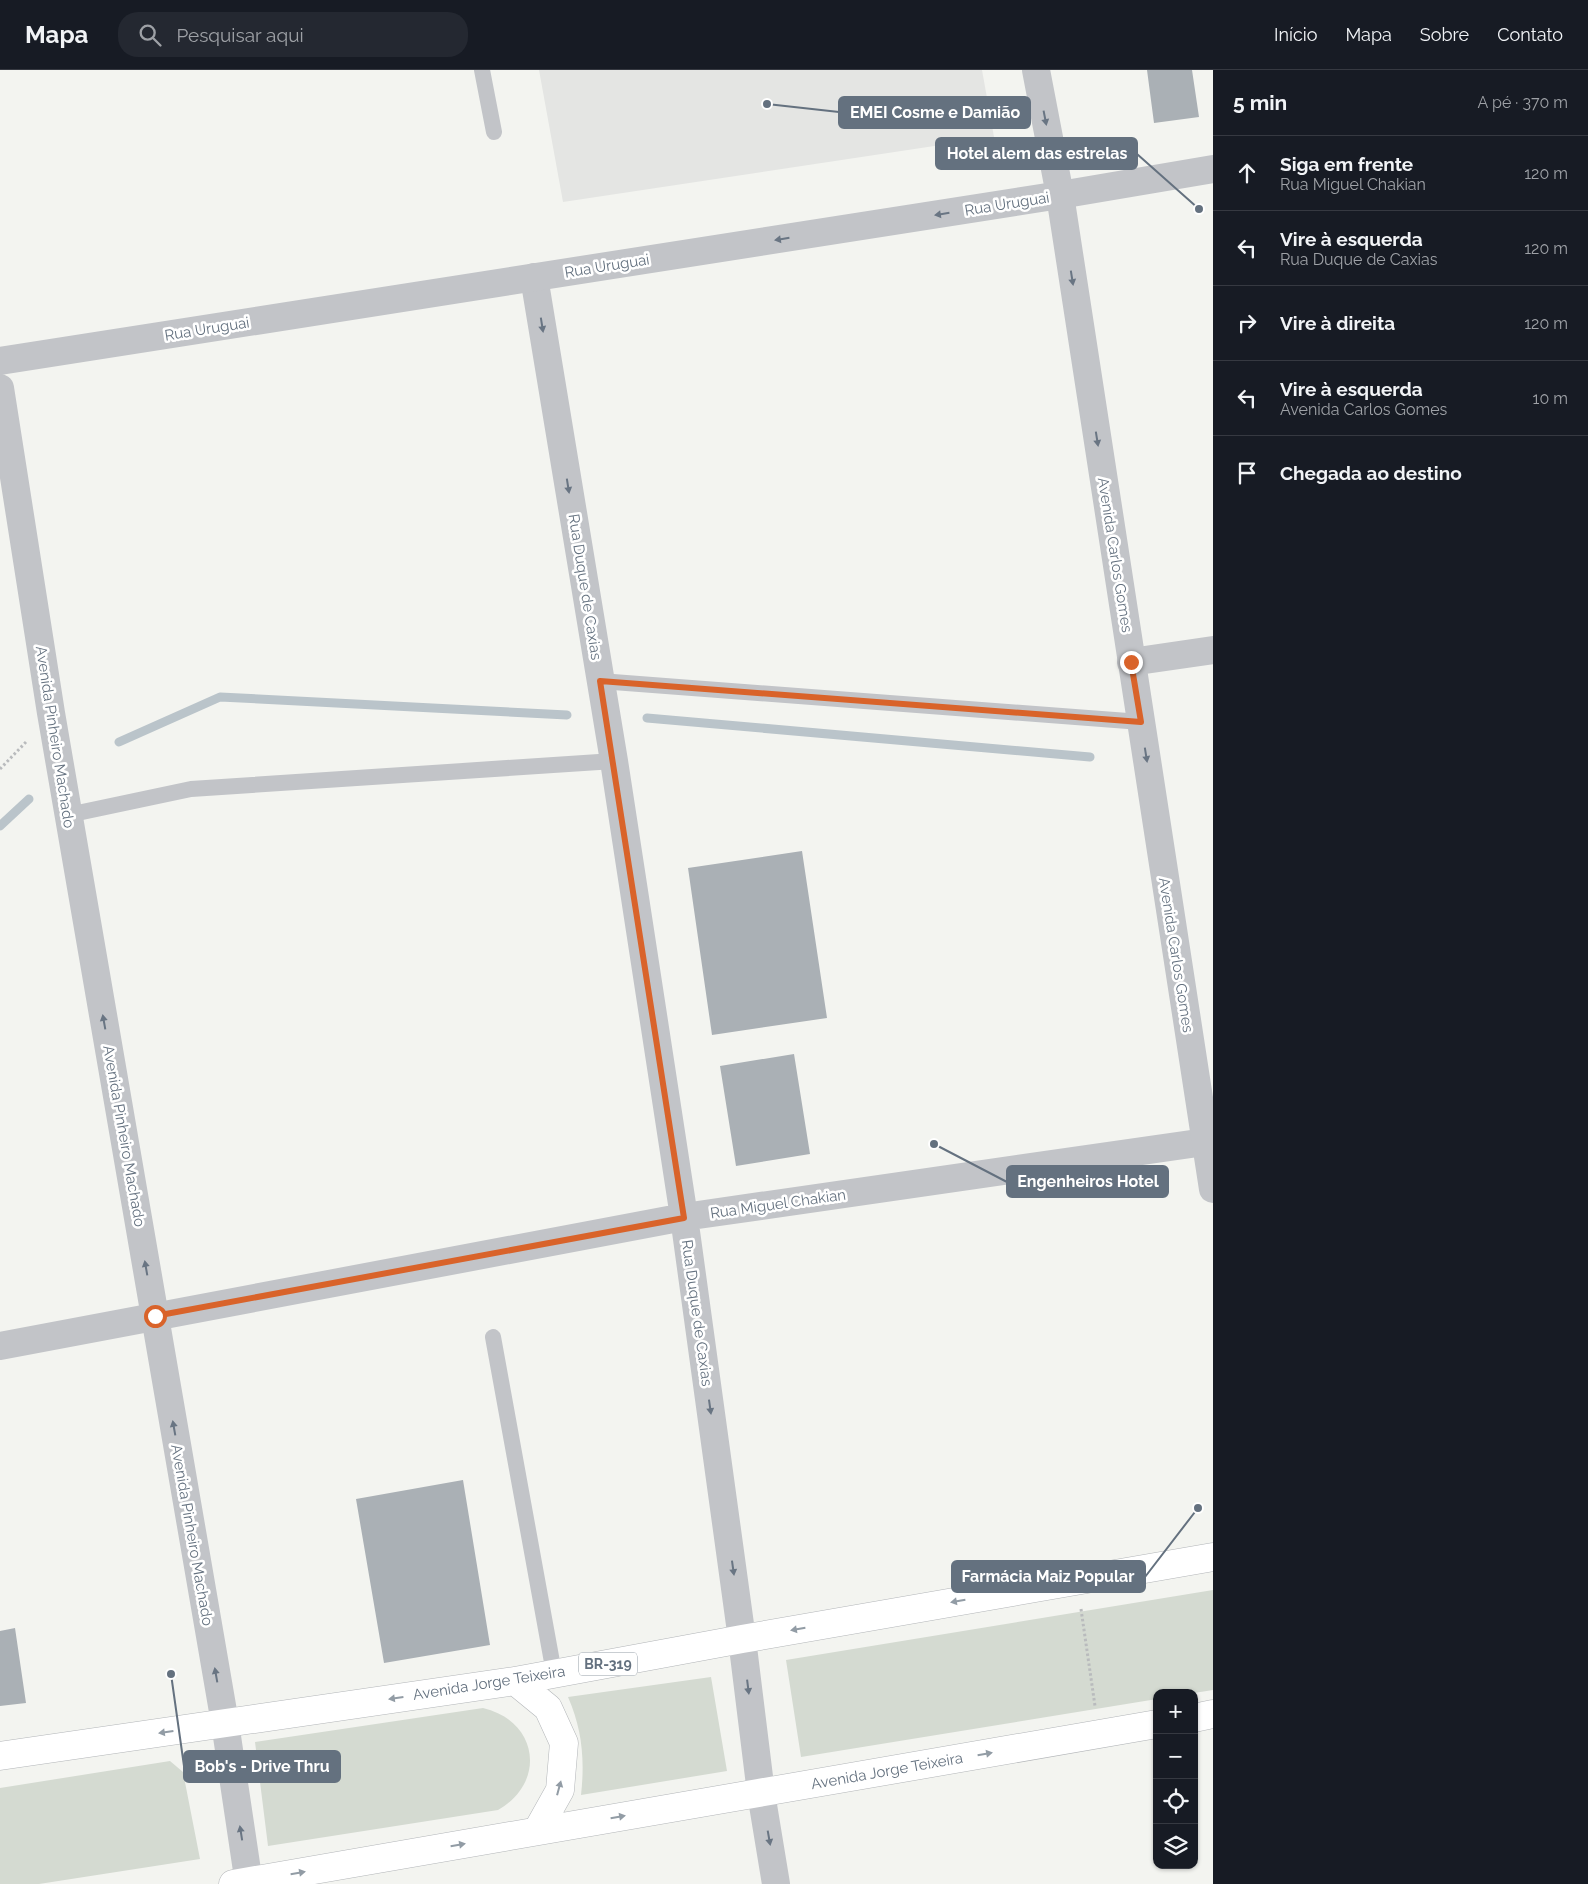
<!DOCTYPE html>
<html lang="pt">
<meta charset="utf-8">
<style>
body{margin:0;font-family:Raleway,sans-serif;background:#242831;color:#f1f3f6}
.controls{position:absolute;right:15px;bottom:15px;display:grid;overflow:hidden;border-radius:10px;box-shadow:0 1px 4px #0004}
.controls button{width:45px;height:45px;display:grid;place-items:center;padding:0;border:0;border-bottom:1px solid #363941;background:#171b24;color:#f1f3f6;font:25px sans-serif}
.stop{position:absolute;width:15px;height:15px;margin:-11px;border:4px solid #d9632a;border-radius:50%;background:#fff}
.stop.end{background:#d9632a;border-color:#fff;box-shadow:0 1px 5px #0008}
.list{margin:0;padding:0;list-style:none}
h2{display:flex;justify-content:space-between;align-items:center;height:65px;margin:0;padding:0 20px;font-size:21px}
h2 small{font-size:16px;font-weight:400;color:#9ea1a6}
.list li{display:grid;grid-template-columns:32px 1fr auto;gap:15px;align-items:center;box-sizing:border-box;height:75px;padding:0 20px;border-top:1px solid #363941}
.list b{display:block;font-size:19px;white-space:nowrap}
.list p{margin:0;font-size:16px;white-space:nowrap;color:#9ea1a6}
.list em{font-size:16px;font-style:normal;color:#9ea1a6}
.icon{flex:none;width:28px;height:28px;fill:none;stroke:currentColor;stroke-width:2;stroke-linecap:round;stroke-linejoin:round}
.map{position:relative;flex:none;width:1213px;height:1814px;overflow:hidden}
header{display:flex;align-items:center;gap:30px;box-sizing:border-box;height:70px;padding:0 25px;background:#171b24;border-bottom:1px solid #363941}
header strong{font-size:24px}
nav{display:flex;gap:28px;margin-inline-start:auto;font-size:18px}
.search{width:350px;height:45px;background:#242831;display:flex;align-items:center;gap:12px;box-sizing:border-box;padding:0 18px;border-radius:20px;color:#9ea1a6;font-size:19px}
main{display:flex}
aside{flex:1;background:#171b24}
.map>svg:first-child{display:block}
</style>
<header>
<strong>Mapa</strong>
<div class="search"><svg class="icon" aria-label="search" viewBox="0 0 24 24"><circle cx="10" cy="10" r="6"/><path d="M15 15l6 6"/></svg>Pesquisar aqui</div>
<nav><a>Início</a><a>Mapa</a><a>Sobre</a><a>Contato</a></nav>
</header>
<main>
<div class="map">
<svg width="1213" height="1814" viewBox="0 0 1213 1814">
<rect width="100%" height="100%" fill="#f3f4f0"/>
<path fill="#e4e5e3" d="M539,0H982L994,67L563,132Z"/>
<path fill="#d4dad1" d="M1213,1520V1620L1194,1623H1157V1629L801,1687L786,1590Z
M711,1607L727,1701L581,1725C585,1689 582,1659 568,1627Z
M483,1638C538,1651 547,1712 498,1740L268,1776L255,1672Z
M170,1691L183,1702L200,1789L39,1814H0V1718Z"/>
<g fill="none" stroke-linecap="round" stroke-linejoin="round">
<path stroke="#bac4ca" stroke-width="9" d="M647,648L1090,687
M119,672L220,627L567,645
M0,756L29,729"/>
</g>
<path fill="#aab0b5" d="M1147,0H1192L1199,47L1154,53Z
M802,781L827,948L712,965L688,798Z
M794,984L810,1084L736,1096L720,996Z
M463,1410L490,1575L384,1593L356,1429Z
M15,1558L26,1633L0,1636V1561Z"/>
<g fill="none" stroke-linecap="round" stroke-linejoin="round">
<g stroke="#b2b5b8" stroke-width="29">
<path id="trunk" d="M515,1611L548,1638L564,1673L560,1720L537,1761
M1194,1648L1213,1644
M0,1686L515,1611L742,1569L1213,1487
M233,1814L1157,1654"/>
</g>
<path stroke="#b9bbbd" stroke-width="3" stroke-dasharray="2.5 2.5" stroke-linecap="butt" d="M0,699L26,672
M1081,1539L1095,1636"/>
<path stroke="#c2c4c8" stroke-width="16" d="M482,0L494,62
M600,611L1141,652
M68,745L191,719L614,691
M493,1267L554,1603"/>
<path stroke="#c2c4c8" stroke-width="28" d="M534,207L614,691L684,1147L742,1569L761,1723L776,1814
M1131,592L1213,580
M0,1276L684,1147L1205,1072"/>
<path stroke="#c2c4c8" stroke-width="28" d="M1036,0L1060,125L1213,1119
M0,291L1060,125L1213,99
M0,318L51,643L225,1653L249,1814"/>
<use href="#trunk" stroke="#fff" stroke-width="28"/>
</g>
<defs><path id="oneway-solid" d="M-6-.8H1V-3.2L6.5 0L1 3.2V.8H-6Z" transform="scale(1.25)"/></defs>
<g fill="#697583">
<use href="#oneway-solid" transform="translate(1045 48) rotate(79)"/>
<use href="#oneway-solid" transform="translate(942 144) rotate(171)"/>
<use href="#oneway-solid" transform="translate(782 169) rotate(171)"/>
<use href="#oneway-solid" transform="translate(1072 208) rotate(81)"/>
<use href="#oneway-solid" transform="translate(542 255) rotate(81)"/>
<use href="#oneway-solid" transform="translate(1097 369) rotate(81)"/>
<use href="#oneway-solid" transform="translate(568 416) rotate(81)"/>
<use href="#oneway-solid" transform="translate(1146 685) rotate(81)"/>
<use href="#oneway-solid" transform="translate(104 952) rotate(-100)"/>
<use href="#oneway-solid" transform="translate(146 1198) rotate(-100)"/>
<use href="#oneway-solid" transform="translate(710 1337) rotate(82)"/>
<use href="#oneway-solid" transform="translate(174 1358) rotate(-100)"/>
<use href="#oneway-solid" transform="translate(733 1498) rotate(82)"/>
<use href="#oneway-solid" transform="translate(216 1605) rotate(-100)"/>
<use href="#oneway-solid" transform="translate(748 1617) rotate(83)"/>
<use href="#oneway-solid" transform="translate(241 1763) rotate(-99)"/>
<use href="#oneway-solid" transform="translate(769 1768) rotate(80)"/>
</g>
<g fill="#929ca5">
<use href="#oneway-solid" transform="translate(958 1531) rotate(170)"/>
<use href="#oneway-solid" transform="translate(798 1559) rotate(170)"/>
<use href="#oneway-solid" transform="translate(396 1628) rotate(172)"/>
<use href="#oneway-solid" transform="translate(166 1662) rotate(172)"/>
<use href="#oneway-solid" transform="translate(985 1684) rotate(-10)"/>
<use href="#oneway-solid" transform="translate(559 1718) rotate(-75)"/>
<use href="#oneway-solid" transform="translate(618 1747) rotate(-10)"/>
<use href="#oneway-solid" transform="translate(458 1775) rotate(-10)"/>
<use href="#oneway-solid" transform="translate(298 1803) rotate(-10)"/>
</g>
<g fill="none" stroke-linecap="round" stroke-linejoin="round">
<path stroke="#d9632a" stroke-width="6" d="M155,1246L684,1148L600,611L1141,652L1131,592"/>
</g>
<g text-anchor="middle" stroke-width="5" stroke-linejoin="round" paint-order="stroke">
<rect fill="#fff" stroke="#929ca5" stroke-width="1" x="579" y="1582.5" width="58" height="23" rx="4"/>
<g font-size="14" font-weight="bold" fill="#64717f">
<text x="608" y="1599">BR-319</text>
</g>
<g font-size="15" fill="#64717f" stroke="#fff">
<text transform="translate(1007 134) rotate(-9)" y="5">Rua Uruguai</text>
<text transform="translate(607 196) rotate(-9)" y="5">Rua Uruguai</text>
<text transform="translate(207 259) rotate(-9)" y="5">Rua Uruguai</text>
<text transform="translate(1115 485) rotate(81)" y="5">Avenida Carlos Gomes</text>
<text transform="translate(585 517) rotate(81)" y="5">Rua Duque de Caxias</text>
<text transform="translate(55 667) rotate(81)" y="5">Avenida Pinheiro Machado</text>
<text transform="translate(1176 885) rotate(81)" y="5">Avenida Carlos Gomes</text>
<text transform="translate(124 1066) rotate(80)" y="5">Avenida Pinheiro Machado</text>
<text transform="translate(778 1134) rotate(-8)" y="5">Rua Miguel Chakian</text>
<text transform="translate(697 1243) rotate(82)" y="5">Rua Duque de Caxias</text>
<text transform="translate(192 1465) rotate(80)" y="5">Avenida Pinheiro Machado</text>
<text transform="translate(489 1613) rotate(-9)" y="5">Avenida Jorge Teixeira</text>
<text transform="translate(887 1701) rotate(-10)" y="5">Avenida Jorge Teixeira</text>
</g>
</g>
<path fill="none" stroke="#64717f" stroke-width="2" d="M767 34L839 42M1199 139L1137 84M934 1074L1007 1112M1198 1438L1145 1507M171 1604L184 1696"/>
<g fill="#64717f" stroke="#fff" stroke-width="2">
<circle cx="767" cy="34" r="5"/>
<circle cx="1199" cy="139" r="5"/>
<circle cx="934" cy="1074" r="5"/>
<circle cx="1198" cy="1438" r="5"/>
<circle cx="171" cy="1604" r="5"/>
</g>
<g fill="#64717f" stroke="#64717f" stroke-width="2">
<rect x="839" y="27" width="191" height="31" rx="5"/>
<rect x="936" y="68" width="201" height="31" rx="5"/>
<rect x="1007" y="1096" width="161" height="31" rx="5"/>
<rect x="952" y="1491" width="193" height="31" rx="5"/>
<rect x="184" y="1681" width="156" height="31" rx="5"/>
</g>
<g font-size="16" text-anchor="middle" font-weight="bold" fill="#fff">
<text x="935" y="48">EMEI Cosme e Damião</text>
<text x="1037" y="89">Hotel alem das estrelas</text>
<text x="1088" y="1117">Engenheiros Hotel</text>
<text x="1048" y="1512">Farmácia Maiz Popular</text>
<text x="262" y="1702">Bob's - Drive Thru</text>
</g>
</svg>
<div class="controls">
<button>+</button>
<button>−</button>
<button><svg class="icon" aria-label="locate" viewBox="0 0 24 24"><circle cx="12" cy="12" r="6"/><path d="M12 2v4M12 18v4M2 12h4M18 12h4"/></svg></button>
<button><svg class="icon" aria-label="layers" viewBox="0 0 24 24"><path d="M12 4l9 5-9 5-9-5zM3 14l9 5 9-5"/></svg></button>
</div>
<div class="stop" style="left:155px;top:1246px"></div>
<div class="stop end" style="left:1131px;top:592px"></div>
</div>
<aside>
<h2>5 min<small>A pé · 370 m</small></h2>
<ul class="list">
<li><svg class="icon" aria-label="ahead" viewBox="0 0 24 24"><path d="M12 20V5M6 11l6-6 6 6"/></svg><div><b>Siga em frente</b><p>Rua Miguel Chakian</p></div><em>120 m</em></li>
<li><svg class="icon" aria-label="left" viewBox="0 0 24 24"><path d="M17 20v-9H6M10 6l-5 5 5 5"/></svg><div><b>Vire à esquerda</b><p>Rua Duque de Caxias</p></div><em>120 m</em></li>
<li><svg class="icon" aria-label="right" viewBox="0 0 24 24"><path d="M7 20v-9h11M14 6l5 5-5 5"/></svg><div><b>Vire à direita</b></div><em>120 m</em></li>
<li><svg class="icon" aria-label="left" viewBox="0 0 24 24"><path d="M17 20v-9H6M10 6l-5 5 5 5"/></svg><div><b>Vire à esquerda</b><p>Avenida Carlos Gomes</p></div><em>10 m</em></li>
<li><svg class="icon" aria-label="arrive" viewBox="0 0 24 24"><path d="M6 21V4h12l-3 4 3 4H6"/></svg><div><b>Chegada ao destino</b></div></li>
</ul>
</aside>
</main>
